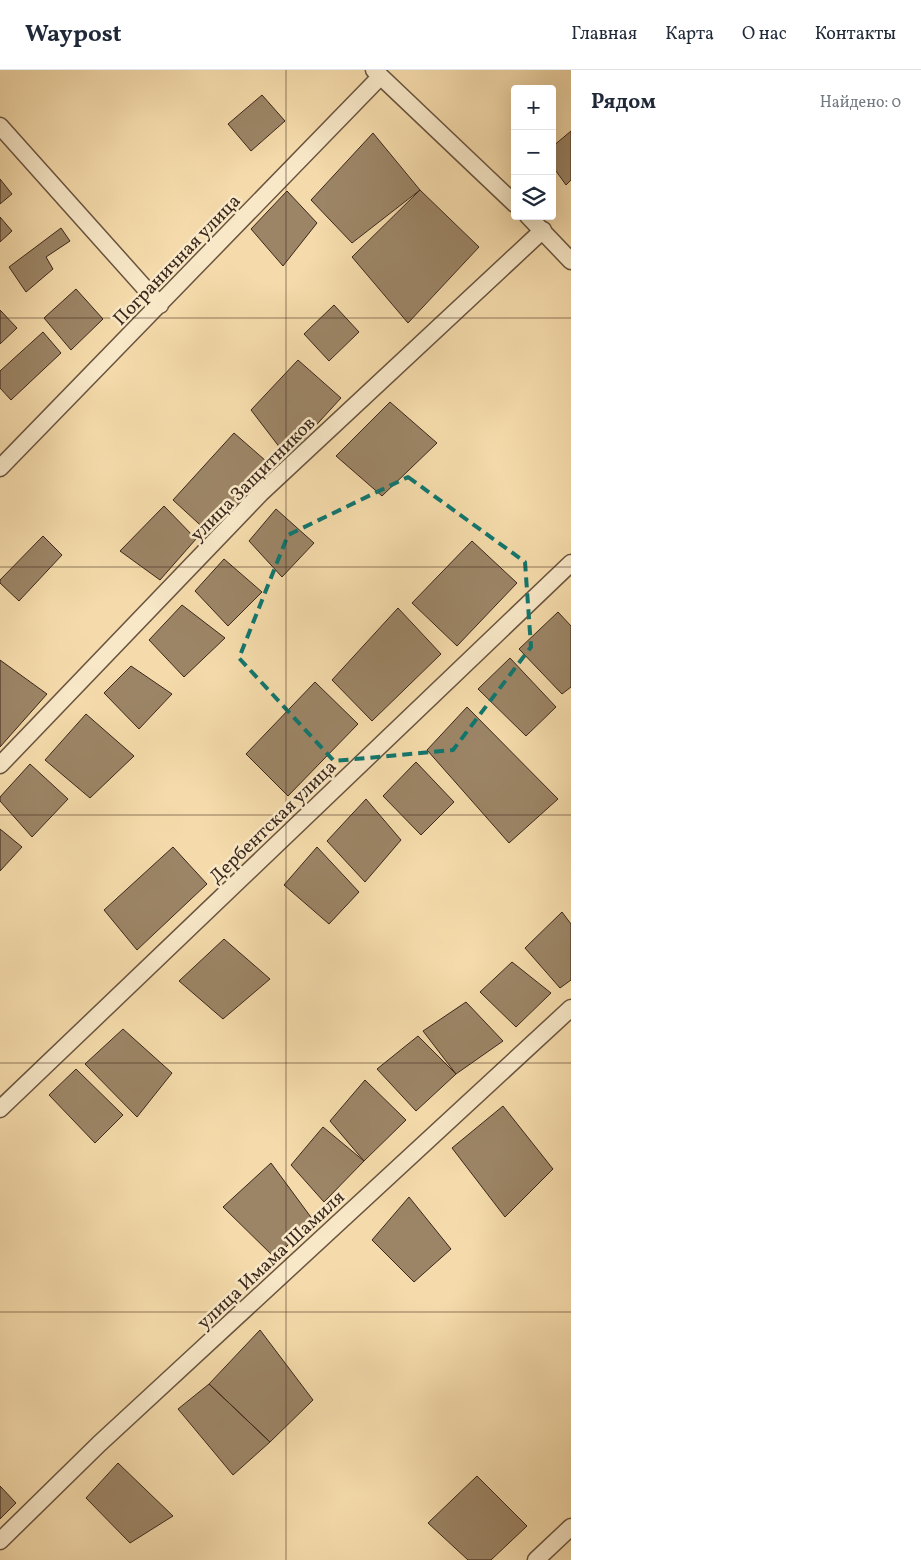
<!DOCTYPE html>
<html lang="ru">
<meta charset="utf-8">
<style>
body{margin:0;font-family:Vollkorn,serif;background:#f6f6f7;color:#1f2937}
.controls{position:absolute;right:15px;top:15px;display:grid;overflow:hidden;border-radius:5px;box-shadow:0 5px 20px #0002}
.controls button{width:45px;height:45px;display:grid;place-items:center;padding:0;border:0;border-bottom:1px solid #e0e1e3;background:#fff;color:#1f2937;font:25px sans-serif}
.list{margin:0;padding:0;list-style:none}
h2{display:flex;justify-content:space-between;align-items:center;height:65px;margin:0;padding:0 20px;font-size:21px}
h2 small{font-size:16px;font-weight:400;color:#747a83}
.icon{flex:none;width:28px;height:28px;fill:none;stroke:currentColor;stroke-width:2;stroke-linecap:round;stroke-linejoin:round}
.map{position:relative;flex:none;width:571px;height:1490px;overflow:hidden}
header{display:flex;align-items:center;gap:30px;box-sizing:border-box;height:70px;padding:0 25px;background:#fff;border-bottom:1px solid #e0e1e3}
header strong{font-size:24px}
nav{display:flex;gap:28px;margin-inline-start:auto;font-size:18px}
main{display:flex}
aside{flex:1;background:#fff}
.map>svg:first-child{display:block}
</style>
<header>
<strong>Waypost</strong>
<nav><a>Главная</a><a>Карта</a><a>О нас</a><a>Контакты</a></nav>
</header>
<main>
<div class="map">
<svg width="571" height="1490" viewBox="0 0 571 1490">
<rect width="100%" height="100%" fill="#f5dbab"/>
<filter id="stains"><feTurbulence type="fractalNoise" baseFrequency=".004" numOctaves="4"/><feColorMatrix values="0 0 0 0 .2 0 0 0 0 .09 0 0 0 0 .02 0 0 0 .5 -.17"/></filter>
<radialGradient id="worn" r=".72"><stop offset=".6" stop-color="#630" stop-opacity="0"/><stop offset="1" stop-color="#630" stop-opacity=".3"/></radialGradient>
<path fill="#9c8566" stroke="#3b271c" d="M262,25L285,51L251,81L228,54Z
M571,61V110L566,115L556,101L552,104V77Z
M373,63L420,120L352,173L311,130Z
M0,109L12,124L0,134Z
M420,120L479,177L408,253L352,187Z
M287,121L317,153L283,196L251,159Z
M0,147L12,161L0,172Z
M61,158L70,171L46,187L53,199L26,222L9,197Z
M76,219L103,249L71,280L44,248Z
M334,235L359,262L329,291L304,264Z
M0,240L17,258L0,274Z
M43,262L61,283L11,330L0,318V301Z
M298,290L341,328L287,387L251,340Z
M390,332L437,373L382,426L336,386Z
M234,363L274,398L210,464L173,430Z
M164,436L196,469L160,510L120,481Z
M276,439L314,473L282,507L249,471Z
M43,466L62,485L19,531L0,513V510Z
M472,471L517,513L457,576L412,533Z
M224,489L262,522L228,556L195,521Z
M182,535L225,568L184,607L149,570Z
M398,538L441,584L372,651L332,610Z
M558,542L571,556V617L562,624L519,579Z
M510,588L556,637L526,666L478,619Z
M0,590L47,624L0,677Z
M131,596L172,624L139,659L104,623Z
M315,612L358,654L288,726L246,684Z
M467,637L558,729L509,773L427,680Z
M86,644L134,686L90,728L45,690Z
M416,692L454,732L421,765L383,726Z
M30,694L68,729L32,767L0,731V727Z
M366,729L401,770L365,812L327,771Z
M0,759L22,777L0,801Z
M173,777L207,814L137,880L104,840Z
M317,777L359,822L329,854L284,815Z
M562,842L571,854V910L560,918L525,878Z
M224,869L270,909L223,949L179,911Z
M512,892L551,923L516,957L480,922Z
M466,932L503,971L456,1004L423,961Z
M123,959L172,1003L137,1047L85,994Z
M418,966L456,1004L416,1041L377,999Z
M76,999L123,1045L95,1073L49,1025Z
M365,1010L406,1050L364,1091L330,1051Z
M503,1036L553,1099L505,1147L452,1078Z
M323,1057L364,1091L324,1132L291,1095Z
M271,1093L313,1150L275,1188L223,1137Z
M409,1127L451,1179L414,1212L372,1170Z
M260,1260L313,1330L270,1372L209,1314Z
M209,1314L270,1372L233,1405L178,1339Z
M118,1393L173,1446L130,1473L86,1428Z
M477,1406L527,1456L491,1490H468L428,1453Z
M0,1416L16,1433L0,1449Z"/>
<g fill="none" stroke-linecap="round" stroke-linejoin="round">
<g stroke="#6a5440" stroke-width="19">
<path id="street" d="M374,0L515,134
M0,56L160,235
M528,146L571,191
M0,398L380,7
M0,695L261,423L543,160
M0,1039L571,493
M0,1471L99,1374L571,938
M536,1490L571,1457"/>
</g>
<use href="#street" stroke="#f8e8c8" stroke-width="16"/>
</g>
<path fill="none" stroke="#0f766e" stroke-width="4" stroke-dasharray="10 6" stroke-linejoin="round" d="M408,407L525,492L531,577L453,680L334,691L239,588L288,465Z"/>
<path fill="none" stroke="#3b271c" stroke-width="1" stroke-opacity="0.55" d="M286,0V1490M0,248H571M0,497H571M0,745H571M0,993H571M0,1242H571"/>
<g text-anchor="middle" stroke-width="5" stroke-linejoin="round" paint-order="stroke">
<g font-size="19" fill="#3b271c" stroke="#f8e8c8">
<text transform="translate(176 189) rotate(-46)" y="7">Пограничная улица</text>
<text transform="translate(252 408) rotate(-45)" y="7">улица Защитников</text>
<text transform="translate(272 751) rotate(-44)" y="7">Дербентская улица</text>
<text transform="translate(270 1189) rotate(-43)" y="7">улица Имама Шамиля</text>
</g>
</g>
<rect width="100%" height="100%" filter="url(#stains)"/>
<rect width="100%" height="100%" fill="url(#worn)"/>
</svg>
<div class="controls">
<button>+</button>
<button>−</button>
<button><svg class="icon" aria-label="layers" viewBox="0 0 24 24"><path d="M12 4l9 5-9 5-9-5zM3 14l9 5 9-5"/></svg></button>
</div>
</div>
<aside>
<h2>Рядом<small>Найдено: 0</small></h2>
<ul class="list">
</ul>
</aside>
</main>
